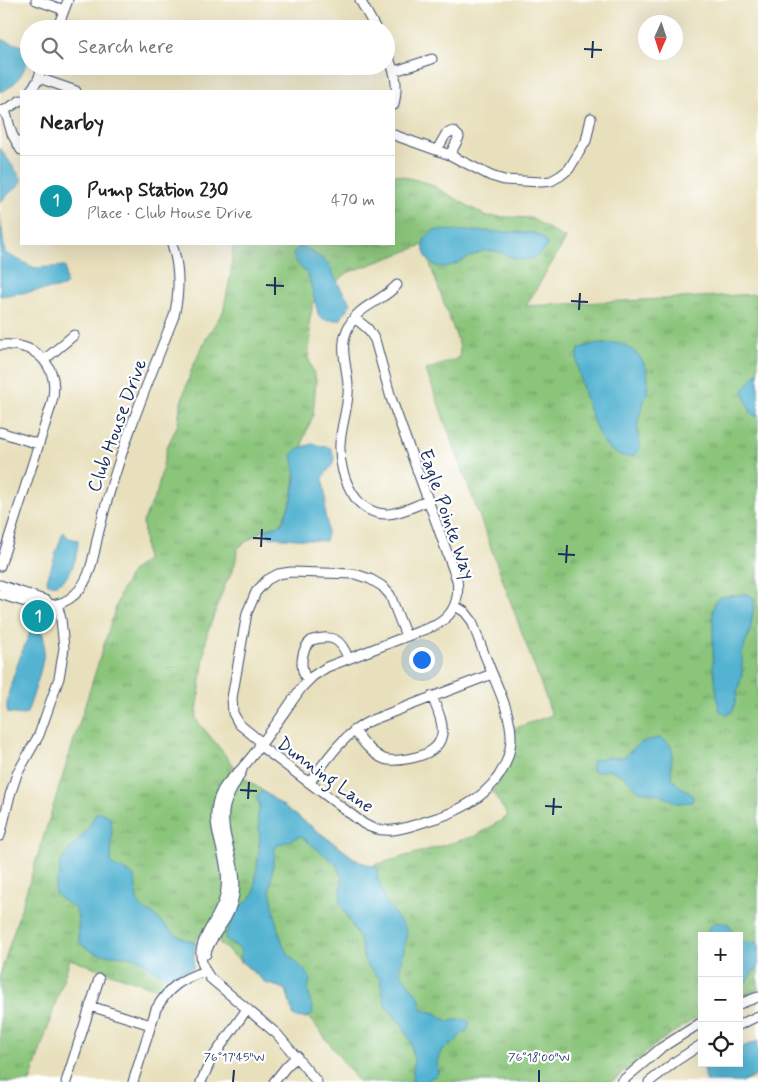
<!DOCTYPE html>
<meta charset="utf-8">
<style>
body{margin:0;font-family:Mynerve,sans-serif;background:#f6f6f6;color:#202124}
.controls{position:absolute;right:15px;bottom:15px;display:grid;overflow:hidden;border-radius:0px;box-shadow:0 5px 20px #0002}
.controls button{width:45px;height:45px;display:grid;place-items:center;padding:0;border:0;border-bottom:1px solid #e0e0e0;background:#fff;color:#202124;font:25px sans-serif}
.compass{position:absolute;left:638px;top:15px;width:45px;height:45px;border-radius:50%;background:#fff;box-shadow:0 5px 20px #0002;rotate:183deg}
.you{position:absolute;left:421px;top:659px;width:18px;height:18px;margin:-12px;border:4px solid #fff;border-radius:50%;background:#1a73e8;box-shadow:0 0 0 8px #1a73e833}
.badge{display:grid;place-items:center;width:32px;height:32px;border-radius:50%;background:#1f6fb2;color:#fff;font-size:16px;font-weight:700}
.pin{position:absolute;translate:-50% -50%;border:2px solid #fff;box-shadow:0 1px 5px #0006}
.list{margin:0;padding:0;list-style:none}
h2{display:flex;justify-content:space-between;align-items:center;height:65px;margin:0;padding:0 20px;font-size:21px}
h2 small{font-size:16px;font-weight:400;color:#757577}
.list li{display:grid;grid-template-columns:32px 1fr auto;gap:15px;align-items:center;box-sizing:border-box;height:90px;padding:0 20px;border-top:1px solid #e0e0e0}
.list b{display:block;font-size:19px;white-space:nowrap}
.list p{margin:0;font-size:16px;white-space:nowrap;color:#757577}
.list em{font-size:16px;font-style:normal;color:#757577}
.icon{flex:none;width:28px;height:28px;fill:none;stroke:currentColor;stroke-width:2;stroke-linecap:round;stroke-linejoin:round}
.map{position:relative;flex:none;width:758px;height:1082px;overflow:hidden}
.search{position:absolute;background:#fff;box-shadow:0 5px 20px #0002;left:20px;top:20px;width:375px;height:55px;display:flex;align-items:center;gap:12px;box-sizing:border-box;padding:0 18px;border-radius:28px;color:#757577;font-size:19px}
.panel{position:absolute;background:#fff;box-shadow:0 5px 20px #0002;left:20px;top:90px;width:375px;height:155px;border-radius:0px}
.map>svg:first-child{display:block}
</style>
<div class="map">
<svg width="758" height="1082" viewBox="0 0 758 1082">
<defs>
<pattern id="grass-tufts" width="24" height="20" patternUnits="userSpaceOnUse" patternTransform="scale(1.25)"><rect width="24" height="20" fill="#8ac57a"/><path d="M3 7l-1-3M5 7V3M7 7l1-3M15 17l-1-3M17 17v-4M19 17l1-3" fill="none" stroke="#70a067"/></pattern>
</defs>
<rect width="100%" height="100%" fill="#fff"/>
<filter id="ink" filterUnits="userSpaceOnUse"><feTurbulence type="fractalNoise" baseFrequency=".02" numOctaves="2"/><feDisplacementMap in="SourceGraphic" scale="10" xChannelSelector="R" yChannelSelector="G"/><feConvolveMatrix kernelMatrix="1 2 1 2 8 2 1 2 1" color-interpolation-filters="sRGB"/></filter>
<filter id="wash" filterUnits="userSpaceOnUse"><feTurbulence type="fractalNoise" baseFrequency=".0096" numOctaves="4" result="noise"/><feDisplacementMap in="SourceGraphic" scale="20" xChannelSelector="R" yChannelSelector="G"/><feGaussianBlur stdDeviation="1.12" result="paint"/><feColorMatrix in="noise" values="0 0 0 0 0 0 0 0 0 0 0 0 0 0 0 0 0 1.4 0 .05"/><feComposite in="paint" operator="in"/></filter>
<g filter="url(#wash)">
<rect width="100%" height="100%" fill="#e8e0bc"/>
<path fill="url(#grass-tufts)" stroke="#527a6c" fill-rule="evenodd" d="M394,174L428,183L486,216L531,218L566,239L526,306L758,294V990L739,997V936H702V1014L660,1041L612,1082H359L309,1017L307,1018L294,1017L287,992L285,988L266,983L217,941L197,937L193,951V968L176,976L157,989L70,959L30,1082H0V975L120,594L132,571L146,560L143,522L157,492L167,447L178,424L180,406L192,368L209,333L223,312L231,274L233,244H394ZM423,245L460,347L459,358L426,370L552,715L513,729C509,753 509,773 492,791L508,816L476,836L371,866L358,861L263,791L243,777L196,719L207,634L226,582C233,572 237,561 237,549C250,538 264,529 281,524L292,499L299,448L303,447V440L313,416L316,380L308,357L311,337L309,324L313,303L347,273Z"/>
<path fill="#53b3d1" stroke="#377198" d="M0,39L29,48C29,66 17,87 0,92Z
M0,148L21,178V183L0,202Z
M0,214L5,253L35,268L65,266L66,285L64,287L0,296Z
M434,230L534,233C541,235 545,238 547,245C545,249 543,251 540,254C518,269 506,248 485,251C467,254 440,282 426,256C423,251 423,244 425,238Z
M299,247L306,248L328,263L341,289L351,303L340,320H326L319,317L309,278C305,268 294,265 293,253Z
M616,343C639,349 652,367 647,392C645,401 640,411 638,421C638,425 637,432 638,436C640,444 643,450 634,455C630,457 626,457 623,456C614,453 607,448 602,440C593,426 578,377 577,360C577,357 578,353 579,349L589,345Z
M758,371V417L751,413L743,391Z
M313,444L331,448L334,456L333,464L323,477L324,489L326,498L325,516L327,521V533L325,541L269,537L265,530L281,524L283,522L292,499L296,476L292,455L299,448Z
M63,532L69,538L78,540C78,557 70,588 48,584L47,580Z
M748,594L755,599L750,631L742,653V674L733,711L727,715L719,710L713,665V609L715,602L719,597Z
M39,628C54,642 33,695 27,713L23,715L8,713C2,698 24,648 30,632L32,629Z
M659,738C683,746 666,763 673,779C678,788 689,789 693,797L692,802L677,803L659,794L639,791L625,777L611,770L595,772L592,770V761L596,759L624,757L640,743L648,740Z
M263,791L358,861L371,866L378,867L377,877L386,902L405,928L407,935L400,967L401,974L419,997L422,1010L436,1013L443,1019L449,1021L464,1019L470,1023L468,1030L459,1036L456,1042L441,1051L437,1062L438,1074L436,1076L430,1078L427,1082H412L414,1060L411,1042L400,1022L386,1007L380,979L365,963L360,940L340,903L342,878L336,864L301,836L278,845L275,849L270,889L278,930L284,947L289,955L308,974L310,979L308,990L313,1013C308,1019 302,1018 294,1017L287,992L285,989L266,983L242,962L240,957L241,951L239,948L225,939V935L239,907L250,899L254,893L260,841L258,815L260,805L256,797Z
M101,812L109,816L112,826L111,863C117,871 129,869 134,877C138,885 134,895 139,904C142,910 148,911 154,915C161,920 166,928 174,933C180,938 188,940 195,943L193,968C184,971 177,976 167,975C155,974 148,963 137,958C119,952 103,960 85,947C73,939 81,925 77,914C73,901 52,901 55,886C56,881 57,879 60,876L59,867L61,861L89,827L96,813Z
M717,922L729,924L734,936H704L713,924Z
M739,941L758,943V969L753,972L739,993Z
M758,1041V1075L743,1082H707C705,1075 701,1069 707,1063H739V1048Z"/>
</g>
<g filter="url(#ink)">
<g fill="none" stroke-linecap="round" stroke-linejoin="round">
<g stroke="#3a4a6c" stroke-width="11">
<path id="minor" d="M36,0L64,10
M360,0L376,29
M57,29L68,0
M386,51C395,72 399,83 394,105
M395,71L432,59
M39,78L76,91
M30,91L37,82L43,66
M5,110L12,134L21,150
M0,111L5,110L21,100
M394,135L450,155L491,176L504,180L542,182L551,181L560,176L569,169L586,141L591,118
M437,150L446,134L453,131L459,137L450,155
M397,285C381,303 358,304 347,330C338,351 350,373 348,394C347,411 341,427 340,444C339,473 353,515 388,514C402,513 416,505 428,501
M0,345C38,342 62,368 51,406L0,566
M44,360L74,335
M0,432L38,444
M0,585L47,601
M0,594C21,601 49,612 69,599C92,584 93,555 99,531C117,457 146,387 174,316C180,291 180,269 172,244
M308,681C299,670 300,649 312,640C332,634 341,639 348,658
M354,730C362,741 371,753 384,759C395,763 423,757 432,750C438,746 441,740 442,734C444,722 436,707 432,696
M261,742L239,724L233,713L232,698L247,613L256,592L267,580L278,574L291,572L355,574L370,579L382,586L390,595L406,636
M259,745L364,824C386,837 408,827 430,820C469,809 508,784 511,740C512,714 497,687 488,663C482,649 477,635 472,621L465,612L455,606
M310,782C328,758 344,733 372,720L492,674
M0,836L10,795L17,774L39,735L59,678L64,648L61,619L57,604
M206,954C208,942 216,934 222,924C228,916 232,905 234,895C239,865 221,840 224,812C225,797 236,784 242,770
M739,1004L758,997
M90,1006L151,1025
M739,1025L758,1016
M66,1082L99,979
M133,1082L156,1009C169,987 181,979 205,971
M201,1082L211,1060L247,1009
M274,1082L286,1067L297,1056
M317,1082L277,1034L210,978C188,948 211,933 222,905C227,894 227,883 226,871C223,844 208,819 221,793C226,781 236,776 243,767C265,742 283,713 302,687L313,676L327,667L436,625C454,615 460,600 457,580L391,398L375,340L368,329L355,318
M621,1082L661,1048L702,1022
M649,1082L676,1061L702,1044"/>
</g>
<use href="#minor" stroke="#fff" stroke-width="9"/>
</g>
</g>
<path fill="none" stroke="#1b2f5e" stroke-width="2" d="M584,49L602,50M592,58L593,41M266,285L284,286M275,295V277M571,301L588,302M579,310L580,293M253,538L271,539M261,547L262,529M558,554L575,555M566,563L567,545M240,790L257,791M248,799L249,782M545,806L562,807M553,815L554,798M233,1082L234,1070M539,1082V1070"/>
<g text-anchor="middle" stroke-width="4.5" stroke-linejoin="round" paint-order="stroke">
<g font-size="19" fill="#1b2f5e" stroke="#fff">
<text transform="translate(116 425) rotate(-70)" y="7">Club House Drive</text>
<text transform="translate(448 514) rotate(71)" y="7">Eagle Pointe Way</text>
<text transform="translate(326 774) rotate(36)" y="7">Dunning Lane</text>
</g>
</g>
<g font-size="12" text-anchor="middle" fill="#1b2f5e" stroke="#fff" stroke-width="4.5" stroke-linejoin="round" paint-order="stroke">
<text x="234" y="1061">76°17'45"W</text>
<text x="539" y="1061">76°18'00"W</text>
</g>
</svg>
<div class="controls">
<button>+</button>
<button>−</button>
<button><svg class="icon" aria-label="locate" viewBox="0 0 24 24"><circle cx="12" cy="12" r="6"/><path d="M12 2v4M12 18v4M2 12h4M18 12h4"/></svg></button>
</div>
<svg class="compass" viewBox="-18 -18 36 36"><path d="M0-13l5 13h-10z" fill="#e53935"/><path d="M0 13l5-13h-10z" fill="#757577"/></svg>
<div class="you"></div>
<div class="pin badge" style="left:38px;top:616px;background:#0f9aa8">1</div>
<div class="search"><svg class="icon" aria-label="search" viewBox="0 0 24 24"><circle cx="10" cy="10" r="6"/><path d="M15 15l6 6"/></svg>Search here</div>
<section class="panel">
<h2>Nearby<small></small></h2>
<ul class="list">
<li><span class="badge" style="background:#0f9aa8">1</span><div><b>Pump Station 230</b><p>Place · Club House Drive</p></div><em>470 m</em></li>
</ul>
</section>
</div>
